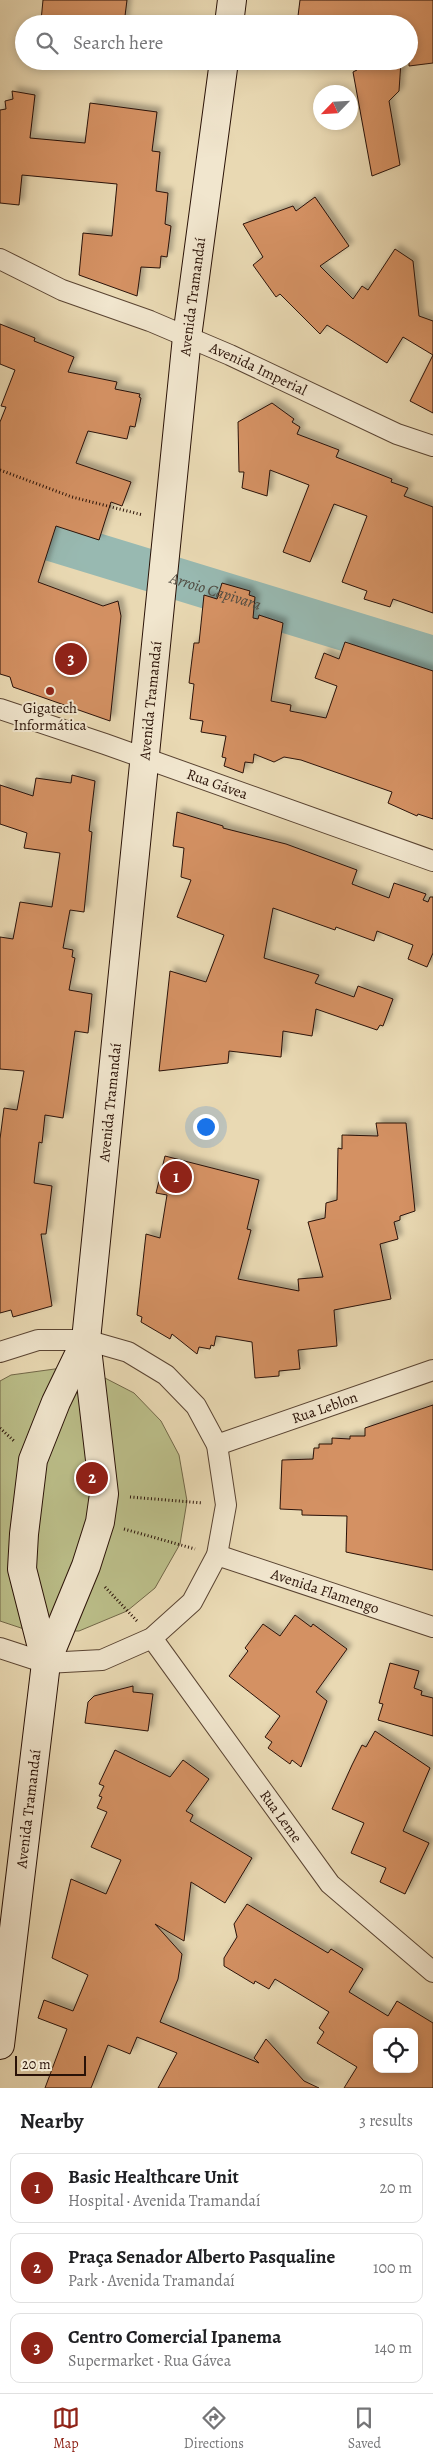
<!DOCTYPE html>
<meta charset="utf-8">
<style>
body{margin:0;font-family:Alegreya,serif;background:#f6f6f6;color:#202124}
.controls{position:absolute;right:15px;bottom:15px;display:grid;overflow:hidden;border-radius:10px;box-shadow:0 2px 8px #0003}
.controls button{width:45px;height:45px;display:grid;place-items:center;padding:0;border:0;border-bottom:1px solid #e0e0e0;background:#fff;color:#202124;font:25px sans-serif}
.compass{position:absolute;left:313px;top:85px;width:45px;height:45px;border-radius:50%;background:#fff;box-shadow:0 2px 8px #0003;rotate:245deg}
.scale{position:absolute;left:15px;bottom:12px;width:71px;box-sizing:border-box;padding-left:5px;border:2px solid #2a1207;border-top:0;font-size:14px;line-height:18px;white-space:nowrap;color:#2a1207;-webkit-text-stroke:4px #f1e6ce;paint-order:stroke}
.you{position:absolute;left:205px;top:1126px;width:18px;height:18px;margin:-12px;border:4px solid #fff;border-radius:50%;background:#1a73e8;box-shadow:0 0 0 8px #1a73e833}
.badge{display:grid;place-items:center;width:32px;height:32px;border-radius:50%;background:#8f2418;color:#fff;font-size:16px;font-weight:700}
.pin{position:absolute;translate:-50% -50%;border:2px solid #fff;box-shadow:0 1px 5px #0006}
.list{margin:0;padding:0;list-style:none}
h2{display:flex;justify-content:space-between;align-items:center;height:65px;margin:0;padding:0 20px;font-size:21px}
h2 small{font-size:16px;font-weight:400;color:#757577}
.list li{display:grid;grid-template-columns:32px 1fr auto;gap:15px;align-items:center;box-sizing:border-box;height:70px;margin:0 10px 10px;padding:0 10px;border:1px solid #e0e0e0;border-radius:10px}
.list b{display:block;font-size:19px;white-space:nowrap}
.list p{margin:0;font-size:16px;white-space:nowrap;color:#757577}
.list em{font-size:16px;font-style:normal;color:#757577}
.icon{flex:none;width:28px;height:28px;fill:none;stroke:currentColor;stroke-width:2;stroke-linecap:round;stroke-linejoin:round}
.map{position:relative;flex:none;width:433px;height:2088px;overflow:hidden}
.search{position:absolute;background:#fff;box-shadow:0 2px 8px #0003;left:15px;right:15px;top:15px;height:55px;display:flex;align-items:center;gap:12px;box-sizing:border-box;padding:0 18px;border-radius:28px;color:#757577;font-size:19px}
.sheet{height:305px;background:#fff}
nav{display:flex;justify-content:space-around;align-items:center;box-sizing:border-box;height:70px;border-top:1px solid #e0e0e0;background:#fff;font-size:14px;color:#757577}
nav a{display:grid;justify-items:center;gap:2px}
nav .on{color:#8f2418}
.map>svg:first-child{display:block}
</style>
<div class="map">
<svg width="433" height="2088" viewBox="0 0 433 2088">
<defs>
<filter id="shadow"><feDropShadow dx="4.5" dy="-4.5" stdDeviation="2.5" flood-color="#0004"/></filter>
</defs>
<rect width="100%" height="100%" fill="#e9d9b3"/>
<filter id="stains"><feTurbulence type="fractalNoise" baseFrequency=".004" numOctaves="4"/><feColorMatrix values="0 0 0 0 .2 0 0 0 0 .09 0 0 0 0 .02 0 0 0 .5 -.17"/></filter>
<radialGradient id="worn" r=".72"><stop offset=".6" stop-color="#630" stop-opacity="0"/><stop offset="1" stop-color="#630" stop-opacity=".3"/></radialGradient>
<path fill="#bbbe89" stroke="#726848" d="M62,1368L103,1377L134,1393L161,1421L179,1455L187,1501L180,1544L155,1588L127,1611L79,1631H30L0,1621V1381L11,1375Z"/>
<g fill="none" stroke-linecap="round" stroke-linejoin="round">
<path stroke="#98b9b1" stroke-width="42" id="s1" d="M0,523L21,531L433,657"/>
</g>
<path fill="#d49164" stroke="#2a1207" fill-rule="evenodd" filter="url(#shadow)" d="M43,0H127L124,24H53L54,22L41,21Z
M300,0H433V63L409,66V24H297Z
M354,61H401L399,91L389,101L400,165L372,176L353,72L357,70Z
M12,91L35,95L30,138L85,143L90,103L157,112L152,151L160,152L156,191L168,193L165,224L171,226L167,257L161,256L160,268L141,267L137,296L79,275L83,233L112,236L117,184L22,175L19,205L0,203V110L6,109L5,101L13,99Z
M315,197L349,246L320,266L353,299L362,286L368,290L395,249L413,261L419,316L433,321V413L410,401L433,355L403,337L387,363L327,325L320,334L280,294L276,297L253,265L263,257L243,224L293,206L296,211Z
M0,324L35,338L34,341L74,357L68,372L117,382L115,389L140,394L139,397L141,398L135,427L130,426L127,439L88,431L76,463L131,482L122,506L111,502L99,540L56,526L38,582L103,606L118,601L121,616L110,721L13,687L10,677L0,674V422L6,407L1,406L15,370L0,364Z
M272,403L294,419L292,422L300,427L297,434L339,450L336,457L392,479L391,482L408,488L404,496L433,507V613L393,599L390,607L364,599L367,591L342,582L367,516L334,504L310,562L283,552L309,485L270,470L267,496L242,488L244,472H239L238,422Z
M222,583L250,591L249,595L255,597L253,618L258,619L259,615L283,623L271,701L291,705L290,711L326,718L337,686L315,678L324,653L339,659L345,642L433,671V819L418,814L417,816L388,803L392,792L301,760L284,757L274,762L254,754L253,763L245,762L243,773L224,766L226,758L222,757L226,736L201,732L203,721L190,719L194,684L189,683L194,643H199L204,595L217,599Z
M72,775L95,781L89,831L92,832L84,912L70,910L63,948L73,950L72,957L75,958L69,990L92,994L88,1033L75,1031L63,1118L45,1115L42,1143L39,1142L34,1183L52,1186L46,1234H41L52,1306L13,1317L11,1310L0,1313V1139L4,1108L17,1110L24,1071L0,1069V937L13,939L20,902L52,907L60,853L24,848L27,833L0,824V785L33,796L36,778L71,783Z
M177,812L223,826V828L286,844L357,870L352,884L389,898L394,883L426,894L423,900L428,902L430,897H433V953L427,967L408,959L413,945L377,931L374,941L336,927L335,930L273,908L264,958L319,975L315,983L354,997L358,986L393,999L383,1026L380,1025L377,1030L316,1009L312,1036L283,1031L281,1057L229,1051L228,1063L159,1071L170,971L206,982L224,935L177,917L191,880L181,877L184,848L173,846Z
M376,1123H406L415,1211L400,1216V1220L394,1222L398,1239L380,1244L391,1299L334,1310L337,1346L298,1350L300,1369L279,1371V1376L255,1378L252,1342L216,1336L214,1346L211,1345L210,1349L199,1347L197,1354L172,1334L170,1339L141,1322L142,1317L137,1315L146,1234L160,1238L167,1195L156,1193L165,1156L259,1180L247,1229L251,1230L238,1279L299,1291L298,1279L323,1277L308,1222L325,1218L326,1203L337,1200L338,1148L342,1149V1135L378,1136Z
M433,1405V1570L346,1552L347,1516L302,1515V1510L280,1509L282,1460L313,1459L314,1448H319V1444H332V1438L350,1439V1436H365V1428Z
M295,1615L311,1627L313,1624L347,1649L316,1692L327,1701L301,1767L292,1760L290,1764L268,1748L272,1742L265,1737L280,1716L229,1676L248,1651L245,1648L263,1624L280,1636Z
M390,1663L419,1671L414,1688L422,1691L421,1695L433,1698V1736L378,1720L383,1704L379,1703Z
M133,1686V1692L153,1694L148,1731L85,1723L88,1702L94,1696Z
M375,1731L430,1768L403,1831L429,1843L405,1894L380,1882L386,1868L351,1853L364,1823L332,1809L352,1765L362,1745L366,1747Z
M115,1750L170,1777L183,1760L209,1779L186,1811L193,1815L190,1821L252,1858L225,1903L191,1882L184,1941L155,1924L182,1954L178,1979L160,2022L259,2063L254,2058L266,2039L304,2081L319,2088H158L177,2053L137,2037L130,2054L108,2045L91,2088H45L67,2029L38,2018L44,2000L73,2011L88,1975L52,1958L71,1879L106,1894L121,1860L91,1847L107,1812L97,1808L102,1797L99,1796L104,1786L99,1784Z
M247,1904L328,1953L331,1949L363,1969L349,1992L388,2016L397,2001L433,2023V2088H344L357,2067L317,2043L324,2032L319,2028L329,2012L275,1979L269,1989L255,1981L254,1984L224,1966V1958L237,1937L234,1924ZM377,2032H414V2069H377Z"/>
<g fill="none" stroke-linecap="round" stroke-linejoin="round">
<g stroke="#5a4432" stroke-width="22">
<g id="minor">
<path id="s2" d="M0,259L62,290L150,321L230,355L397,434L433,446"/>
<path id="s3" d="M0,709L105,744L433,861"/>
<path d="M0,1352L38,1340H86L128,1352L166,1375L196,1406L217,1445L226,1505L217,1555L192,1602L152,1638L102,1660L46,1663L0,1648"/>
<path id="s4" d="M217,1445L433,1370"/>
<path id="s5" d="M217,1555L433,1627"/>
<path id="s6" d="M152,1638L330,1884L433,1972"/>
</g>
</g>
<g stroke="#2a1207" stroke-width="30">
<g id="secondary">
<path d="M229,24L232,0"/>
<path d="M46,1663L22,1569L24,1534L33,1460L56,1402L86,1340"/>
<path id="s7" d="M0,2045L46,1663L86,1566L100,1522L104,1494L86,1340L187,337L224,61"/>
</g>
</g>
<path stroke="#2a1207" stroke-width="3" stroke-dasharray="1 2.5" stroke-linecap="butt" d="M0,470L72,497L143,515
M0,1428L14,1441
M130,1497L203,1503
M124,1529L195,1549
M105,1587L137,1621"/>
<use href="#minor" stroke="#f1e6ce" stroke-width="20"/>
<use href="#secondary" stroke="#f1e6ce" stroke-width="28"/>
</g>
<circle fill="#8f2418" stroke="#f1e6ce" stroke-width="2" cx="50" cy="691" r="5"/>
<g text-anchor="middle" stroke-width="4" stroke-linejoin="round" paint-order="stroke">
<g font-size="15" fill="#2a1207" stroke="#f1e6ce">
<text dy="5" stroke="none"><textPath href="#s7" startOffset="1768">Avenida Tramandaí</textPath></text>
<text dy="5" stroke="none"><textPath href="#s2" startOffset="281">Avenida Imperial</textPath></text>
<text dy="5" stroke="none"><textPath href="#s7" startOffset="1362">Avenida Tramandaí</textPath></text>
<text dy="5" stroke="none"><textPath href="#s3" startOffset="230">Rua Gávea</textPath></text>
<text dy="5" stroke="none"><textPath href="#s7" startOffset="958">Avenida Tramandaí</textPath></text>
<text dy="5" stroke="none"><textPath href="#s4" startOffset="114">Rua Leblon</textPath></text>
<text dy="5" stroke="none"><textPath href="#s5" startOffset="114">Avenida Flamengo</textPath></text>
<text dy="5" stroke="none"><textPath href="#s7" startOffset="238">Avenida Tramandaí</textPath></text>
<text dy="5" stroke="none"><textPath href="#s6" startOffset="220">Rua Leme</textPath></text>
</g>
<g font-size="15" fill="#2a1207" stroke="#f1e6ce">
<text x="50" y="713">Gigatech<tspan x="50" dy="17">Informática</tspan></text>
</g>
<g font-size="16" font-style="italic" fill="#504c42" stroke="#f1e6ce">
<text dy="6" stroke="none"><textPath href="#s1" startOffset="226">Arroio Capivara</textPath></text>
</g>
</g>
<rect width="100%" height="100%" filter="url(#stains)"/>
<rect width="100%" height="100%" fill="url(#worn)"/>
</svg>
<div class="controls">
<button><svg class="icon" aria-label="locate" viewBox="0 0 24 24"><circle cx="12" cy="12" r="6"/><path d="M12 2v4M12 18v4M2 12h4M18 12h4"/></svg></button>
</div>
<svg class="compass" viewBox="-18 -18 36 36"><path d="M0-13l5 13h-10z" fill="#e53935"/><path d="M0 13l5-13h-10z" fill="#757577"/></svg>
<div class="scale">20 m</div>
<div class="you"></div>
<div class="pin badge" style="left:176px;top:1177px">1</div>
<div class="pin badge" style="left:92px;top:1478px">2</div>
<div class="pin badge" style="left:71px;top:659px">3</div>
<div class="search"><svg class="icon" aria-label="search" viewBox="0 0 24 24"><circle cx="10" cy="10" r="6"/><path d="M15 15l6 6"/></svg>Search here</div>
</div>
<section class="sheet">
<h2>Nearby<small>3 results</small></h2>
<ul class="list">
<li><span class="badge">1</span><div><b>Basic Healthcare Unit</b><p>Hospital · Avenida Tramandaí</p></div><em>20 m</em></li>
<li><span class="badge">2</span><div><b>Praça Senador Alberto Pasqualine</b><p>Park · Avenida Tramandaí</p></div><em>100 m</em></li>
<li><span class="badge">3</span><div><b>Centro Comercial Ipanema</b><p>Supermarket · Rua Gávea</p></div><em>140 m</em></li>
</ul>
</section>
<nav>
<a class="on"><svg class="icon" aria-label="map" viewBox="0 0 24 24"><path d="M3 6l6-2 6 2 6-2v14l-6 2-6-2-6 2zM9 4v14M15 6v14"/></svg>Map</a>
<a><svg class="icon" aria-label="directions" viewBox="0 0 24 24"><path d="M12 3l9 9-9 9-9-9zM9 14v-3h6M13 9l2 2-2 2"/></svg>Directions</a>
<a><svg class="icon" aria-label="saved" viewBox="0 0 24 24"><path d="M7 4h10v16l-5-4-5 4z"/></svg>Saved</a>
</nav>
